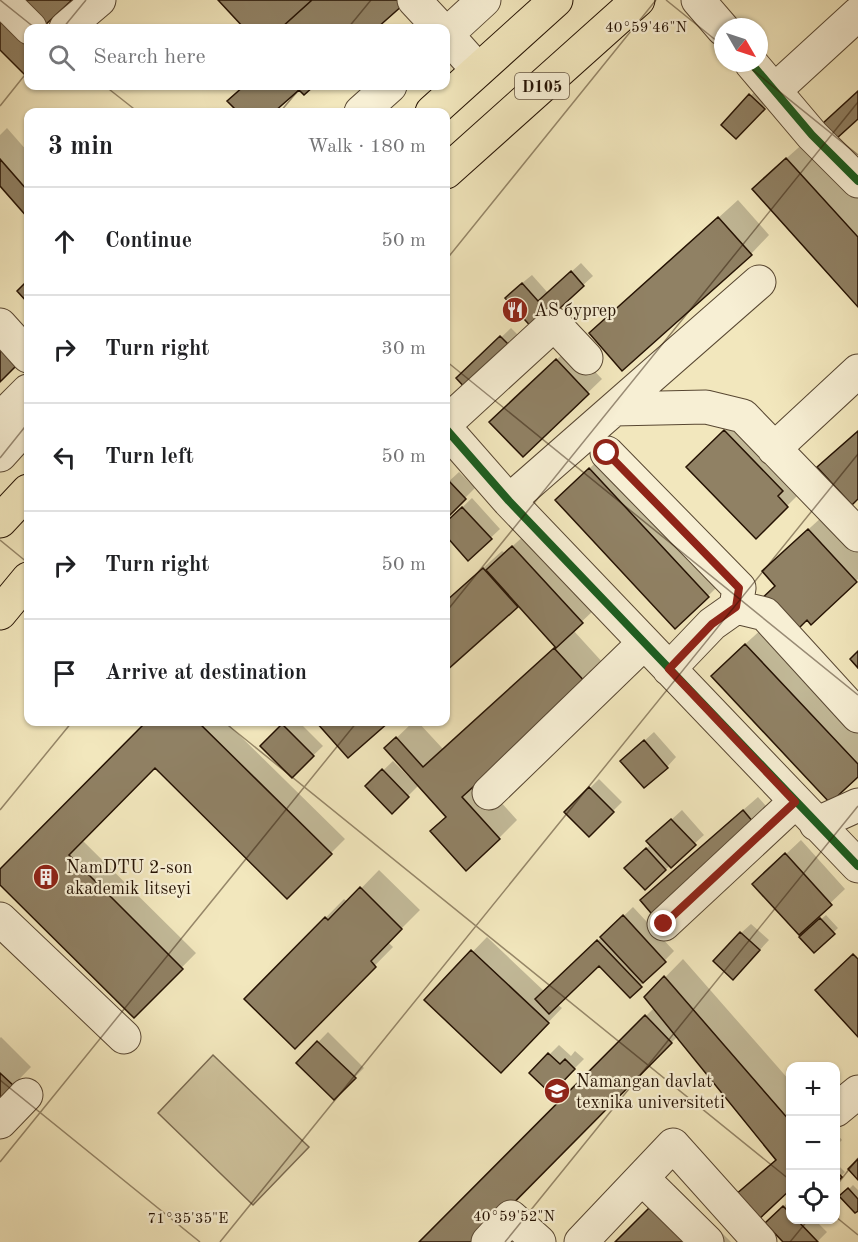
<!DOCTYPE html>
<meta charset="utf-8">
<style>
body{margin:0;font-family:"Old Standard TT",serif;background:#f6f6f6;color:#202124}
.controls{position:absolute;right:18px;bottom:18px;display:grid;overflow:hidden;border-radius:12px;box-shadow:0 2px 4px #0004}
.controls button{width:54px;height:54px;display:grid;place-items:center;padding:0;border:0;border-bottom:2px solid #e0e0e0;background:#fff;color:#202124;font:30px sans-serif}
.compass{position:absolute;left:714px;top:18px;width:54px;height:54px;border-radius:50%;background:#fff;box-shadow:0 2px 4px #0004;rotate:129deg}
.stop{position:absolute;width:18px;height:18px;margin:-14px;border:4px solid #8f2418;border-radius:50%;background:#fff}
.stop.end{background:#8f2418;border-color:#fff;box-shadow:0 2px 6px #0008}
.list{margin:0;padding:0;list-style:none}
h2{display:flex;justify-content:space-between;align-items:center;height:78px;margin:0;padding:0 24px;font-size:26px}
h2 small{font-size:20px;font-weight:400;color:#757577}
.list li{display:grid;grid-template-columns:39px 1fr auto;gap:18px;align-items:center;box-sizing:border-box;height:108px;padding:0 24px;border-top:2px solid #e0e0e0}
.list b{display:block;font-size:22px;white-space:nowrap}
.list em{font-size:20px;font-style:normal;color:#757577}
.icon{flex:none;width:33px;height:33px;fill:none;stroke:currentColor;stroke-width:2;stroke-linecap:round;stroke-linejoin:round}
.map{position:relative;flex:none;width:858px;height:1242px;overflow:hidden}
.search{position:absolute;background:#fff;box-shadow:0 2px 4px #0004;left:24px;top:24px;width:426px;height:66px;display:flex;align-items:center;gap:15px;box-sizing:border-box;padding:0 21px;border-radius:12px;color:#757577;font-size:22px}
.panel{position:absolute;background:#fff;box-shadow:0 2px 4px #0004;left:24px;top:108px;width:426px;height:618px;border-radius:12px}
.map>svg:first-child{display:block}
</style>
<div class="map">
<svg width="858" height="1242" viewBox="0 0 858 1242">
<rect width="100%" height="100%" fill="#f2e7bd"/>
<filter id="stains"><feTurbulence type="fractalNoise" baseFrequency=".00333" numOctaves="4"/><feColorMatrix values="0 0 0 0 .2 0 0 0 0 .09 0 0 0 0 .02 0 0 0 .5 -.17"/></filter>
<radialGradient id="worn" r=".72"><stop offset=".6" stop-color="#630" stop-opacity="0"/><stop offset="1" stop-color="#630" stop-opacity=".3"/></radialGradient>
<path fill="#cfc39d" stroke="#7a6a50" stroke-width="1.5" d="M213,1055L309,1147L253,1205L158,1113Z"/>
<path fill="#0003" d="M220,0H406L375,28H246Z
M245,86H312L304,93L299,88L272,112H240L229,101Z
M760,86L773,99L736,137L723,125Z
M7,128L28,152V216L0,184V135Z
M806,141L858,198V305L772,171Z
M738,200L769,235L751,254L591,333Z
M581,263L593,276L535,329L516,288L532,275L548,293Z
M511,328L520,337L458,378Z
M571,346L602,379L523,455L506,408Z
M739,417L801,492L756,537L688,467Z
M608,451L726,578L708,596L576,481Z
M459,472L475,488L446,517V484Z
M472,498L500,529L468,559L446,534V523Z
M823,516L858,553V579L812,623L777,585L778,557Z
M527,533L596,608L573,630L604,664L480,779L517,820L499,838L447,816L419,785L392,812L367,786L393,761L409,777L411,776L386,748L413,722H418L443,749L556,646L519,604L446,669V601L502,551L505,553Z
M764,627L858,726V775L731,657Z
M148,722H226L345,839L287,897L155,766L82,840L196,953L134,1016L0,883V871Z
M286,722H299L323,746L292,776L262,746Z
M318,722H386L348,756Z
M654,732L676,757L667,767L632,752Z
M599,779L622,802L589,835L566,812Z
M758,797L772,813L656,886Z
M682,810L704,835L645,888L626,868L651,844L658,832Z
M801,840L845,889L799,933L769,870Z
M379,870L420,910L388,942L393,947L295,1047L246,999L344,899L348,902Z
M633,907L674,951L630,996L599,964L557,1004L562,1008L515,1057L426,1000L487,937L545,992Z
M826,915L838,928L814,951L801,937Z
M751,924L769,940L743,968L741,933Z
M683,959L790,1081V1188L757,1219L737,1195L777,1159L678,1036L473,1242H421L655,1007L646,997Z
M328,1032L364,1068L334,1098L298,1063Z
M1,1037L31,1067L0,1099V1038Z
M559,1045L571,1056L575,1051L584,1059L551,1092L531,1073Z
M836,1133L842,1140L836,1146Z
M836,1163L845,1172L836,1181Z
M674,1185L731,1242H617Z
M853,1185L858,1190V1208L842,1196Z
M790,1200V1220H815L827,1232L817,1242H785L767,1223Z"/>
<path fill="#908164" stroke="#251203" stroke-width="1.5" d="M18,0H72L43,27Z
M218,0H312L281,28H244Z
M312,0H399L403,5L377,28H281Z
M0,16L28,44V78L0,50Z
M244,86H295L299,90L274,112H238L227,101Z
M295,86H314L304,95Z
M858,91V119L836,139L822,124Z
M749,94L765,109L736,139L721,125Z
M786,158L858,237V307L752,189Z
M0,159L28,191V218L0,186Z
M718,217L752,255L622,371L589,333Z
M571,271L584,286L535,331L505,298L522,283L538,301Z
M28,280V303L17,291Z
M500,336L512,348L467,390L456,378Z
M0,347L17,365L0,382Z
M556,359L589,394L523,457L489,422Z
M724,430L783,491L778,496L788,507L756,539L686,467Z
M858,431V499L852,505L817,467Z
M589,468L709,597L675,629L555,500Z
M448,480L466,499L446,519V483Z
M462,507L492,539L468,561L446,536V522Z
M808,529L857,582L811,625L807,620L790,637L758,602L775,586L762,571Z
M512,546L583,623L556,648L486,570Z
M483,568L518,607L446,671V601Z
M745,644L858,764V777L830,803L711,676Z
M554,648L587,684L462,797L500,839L466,871L430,831L446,817L384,748L396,737L423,767Z
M858,651V668L850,659Z
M146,722H198L332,854L287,899L155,768L69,855L183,969L134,1018L0,885V869Z
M316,722H389L348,758Z
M282,724L314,756L292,778L260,746Z
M644,740L668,768L644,788L620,761Z
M382,769L409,797L392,814L365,786Z
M589,787L614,812L589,837L564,812Z
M743,810L759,829L656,919L640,900Z
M671,819L696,845L671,868L646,841Z
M646,848L666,870L645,890L624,868Z
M785,853L832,905L799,935L752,884Z
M360,887L402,929L371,961L376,967L295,1049L244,999L325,917L328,920Z
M623,915L666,962L643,983L600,937Z
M820,918L835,934L814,953L799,937Z
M740,932L760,950L733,980L713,961Z
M597,940L642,987L630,998L599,966L549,1014L535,999Z
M471,950L549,1023L501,1073L424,1000Z
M853,954L858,959V1037L815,990Z
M664,976L790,1121V1190L757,1221L735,1195L776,1160L644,997Z
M645,1015L672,1043L475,1242H419Z
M317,1041L356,1078L334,1100L296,1063Z
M548,1053L560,1064L565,1059L575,1069L551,1094L529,1073Z
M0,1073L14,1086L0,1101Z
M858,1159V1180L848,1169Z
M836,1171L842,1177L836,1183Z
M848,1188L858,1199V1211L855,1213L839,1196Z
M654,1203L694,1242H615Z
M783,1206L790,1213V1220H797L818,1242H783L765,1223Z"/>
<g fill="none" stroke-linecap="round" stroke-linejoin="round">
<g stroke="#584732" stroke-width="35">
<path id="minor" d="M2,0L30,28
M414,0L440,28
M698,0L723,29
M66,28L99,0
M446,34L478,70
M446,35L484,0
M751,63L812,135L858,181
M775,90L858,14
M361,112L390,86
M0,325L28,356
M614,409L706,407L743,416L858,535
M0,419L28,391
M446,423L554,324L586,358
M446,429L509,501L858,866
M774,449L858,371
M607,453L739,588L736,607
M0,455L28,424
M509,501L759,282
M669,669L712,624L736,607L765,614L858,716
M489,793L644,643
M816,824L858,805
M0,919L124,1037
M664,924L795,802
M836,1110L858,1092
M0,1122L26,1095
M642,1178L707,1242
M488,1242L511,1217L539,1242
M581,1242L673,1145L760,1242"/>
</g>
<g stroke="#251203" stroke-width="35">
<path id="highway" d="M432,112L556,0
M446,172L638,0
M0,521L28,491
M0,613L28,579"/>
</g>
<use href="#minor" stroke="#f7efd4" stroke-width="33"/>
<use href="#highway" stroke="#f2e7bd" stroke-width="33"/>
<g stroke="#f7efd4" stroke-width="11">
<path id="cycleway" d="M751,63L812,135L858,181
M446,429L509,501L858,866"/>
</g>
<use href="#cycleway" stroke="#1b5e20" stroke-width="8"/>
</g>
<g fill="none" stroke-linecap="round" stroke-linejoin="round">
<path stroke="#8f2418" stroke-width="8" d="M607,453L739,588L736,607L712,624L669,669L795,802L664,924"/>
</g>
<path fill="none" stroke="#251203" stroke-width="1.5" stroke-opacity="0.45" d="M0,0L35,28M666,0L723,46M63,28L86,0M348,28L371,0M744,63L858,155M105,86L138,112M0,106L28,71M280,112L302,86M446,260L656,0M446,361L858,695M0,458L28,423M0,540L28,563M446,612L858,102M224,722L790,1180M0,810L72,722M0,1080L200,1242M0,1162L357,722M836,1186L858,1158M836,1217L858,1235M220,1242L858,454M505,1242L858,806M790,1242L808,1220"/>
<defs>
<g id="restaurant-disc" transform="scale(1.35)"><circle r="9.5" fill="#8f2418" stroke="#f7efd4"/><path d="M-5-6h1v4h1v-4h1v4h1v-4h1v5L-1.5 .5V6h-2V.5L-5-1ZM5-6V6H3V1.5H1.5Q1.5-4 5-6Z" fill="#fff"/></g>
<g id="building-disc" transform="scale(1.35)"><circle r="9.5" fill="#8f2418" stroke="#f7efd4"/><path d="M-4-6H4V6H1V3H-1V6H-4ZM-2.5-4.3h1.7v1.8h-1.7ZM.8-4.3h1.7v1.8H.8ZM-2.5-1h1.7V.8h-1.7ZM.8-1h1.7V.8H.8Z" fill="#fff"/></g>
<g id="university-disc" transform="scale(1.35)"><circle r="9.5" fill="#8f2418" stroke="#f7efd4"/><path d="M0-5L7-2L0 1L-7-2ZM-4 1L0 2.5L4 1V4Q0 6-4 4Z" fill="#fff"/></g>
</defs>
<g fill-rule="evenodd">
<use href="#restaurant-disc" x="515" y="310"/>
<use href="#building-disc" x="46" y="877"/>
<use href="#university-disc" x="557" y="1091"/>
</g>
<g text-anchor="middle" stroke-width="4.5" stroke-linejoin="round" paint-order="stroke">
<rect fill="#f7efd4" stroke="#645442" stroke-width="1.5" x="515" y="73" width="54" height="26" rx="4.5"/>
<g font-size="16" font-weight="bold" fill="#251203">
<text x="542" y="92">D105</text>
</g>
<g font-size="18" fill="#251203" stroke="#f7efd4" text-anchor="start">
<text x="534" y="316">AS бургер</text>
<text x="66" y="873">NamDTU 2-son<tspan x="66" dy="21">akademik litseyi</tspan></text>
<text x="576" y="1087">Namangan davlat<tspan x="576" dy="21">texnika universiteti</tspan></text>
</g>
</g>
<g font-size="15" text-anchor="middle" fill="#251203" stroke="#f7efd4" stroke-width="4.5" stroke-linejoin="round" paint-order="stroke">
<text x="646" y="32">40°59'46"N</text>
<text x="514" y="1221">40°59'52"N</text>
<text x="188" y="1223">71°35'35"E</text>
</g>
<rect width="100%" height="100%" filter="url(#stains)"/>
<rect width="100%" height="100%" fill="url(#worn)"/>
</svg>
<div class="controls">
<button>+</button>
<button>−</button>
<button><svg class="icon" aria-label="locate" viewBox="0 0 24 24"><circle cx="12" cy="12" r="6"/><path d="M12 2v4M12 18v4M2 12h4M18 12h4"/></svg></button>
</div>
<svg class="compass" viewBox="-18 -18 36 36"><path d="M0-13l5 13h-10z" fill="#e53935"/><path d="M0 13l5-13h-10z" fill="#757577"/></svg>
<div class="stop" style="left:607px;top:453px"></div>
<div class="stop end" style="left:664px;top:924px"></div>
<div class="search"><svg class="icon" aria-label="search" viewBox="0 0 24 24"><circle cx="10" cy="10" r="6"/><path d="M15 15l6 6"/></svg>Search here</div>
<section class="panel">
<h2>3 min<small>Walk · 180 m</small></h2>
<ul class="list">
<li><svg class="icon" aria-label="ahead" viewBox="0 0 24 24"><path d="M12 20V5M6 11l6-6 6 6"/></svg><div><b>Continue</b></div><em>50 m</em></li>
<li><svg class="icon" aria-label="right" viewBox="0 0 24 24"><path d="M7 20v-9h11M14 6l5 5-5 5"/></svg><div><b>Turn right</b></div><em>30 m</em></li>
<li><svg class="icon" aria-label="left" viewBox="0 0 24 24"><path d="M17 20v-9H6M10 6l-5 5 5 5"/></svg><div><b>Turn left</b></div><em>50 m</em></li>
<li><svg class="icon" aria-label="right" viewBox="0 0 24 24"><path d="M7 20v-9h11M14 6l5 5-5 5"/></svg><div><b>Turn right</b></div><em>50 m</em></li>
<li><svg class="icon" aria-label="arrive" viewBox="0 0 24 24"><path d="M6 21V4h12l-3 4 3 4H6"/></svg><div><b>Arrive at destination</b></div></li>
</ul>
</section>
</div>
